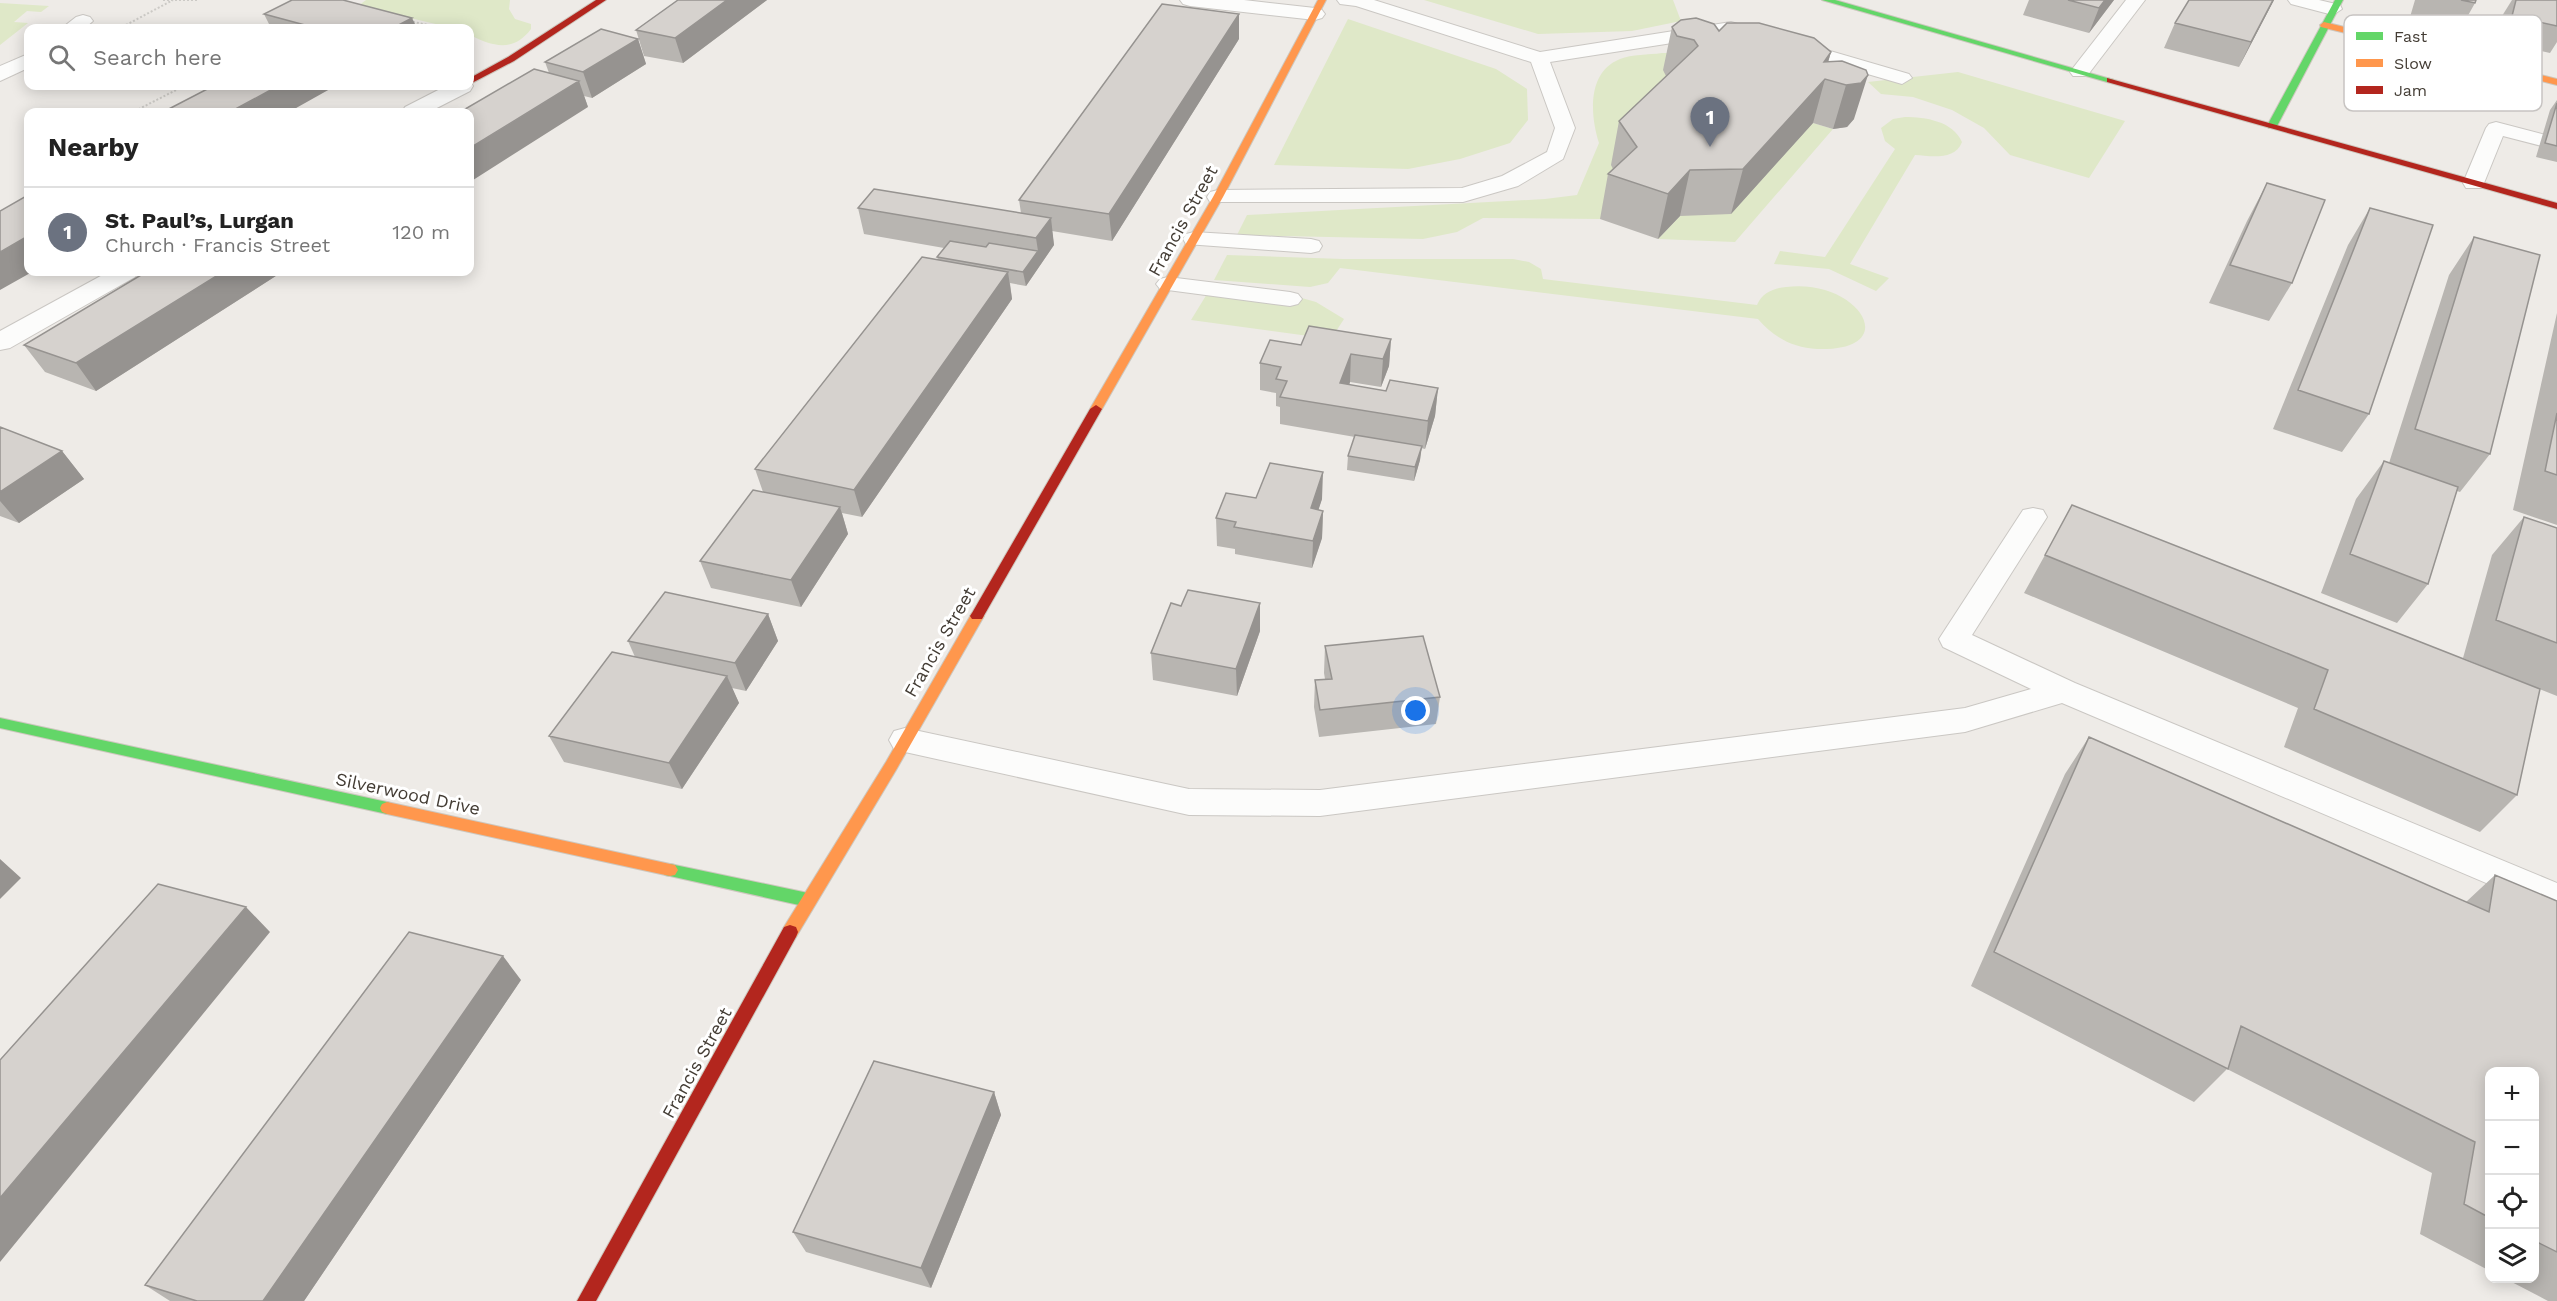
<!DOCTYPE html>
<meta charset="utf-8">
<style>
body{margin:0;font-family:"Work Sans",sans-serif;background:#f2f2f2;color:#222}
.controls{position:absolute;right:18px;bottom:18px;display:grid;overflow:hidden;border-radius:12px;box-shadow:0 3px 15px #0003}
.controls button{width:54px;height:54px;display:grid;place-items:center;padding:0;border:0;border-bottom:2px solid #e0e0e0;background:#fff;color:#222;font:30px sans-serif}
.you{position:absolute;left:1416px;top:711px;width:21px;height:21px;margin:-15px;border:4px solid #fff;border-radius:50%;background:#1a73e8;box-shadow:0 0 0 9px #1a73e833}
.badge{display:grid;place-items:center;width:39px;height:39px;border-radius:50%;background:#7f7973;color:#fff;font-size:20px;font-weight:700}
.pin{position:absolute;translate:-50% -50px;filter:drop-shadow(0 2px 3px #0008)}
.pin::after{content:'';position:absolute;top:32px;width:21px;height:18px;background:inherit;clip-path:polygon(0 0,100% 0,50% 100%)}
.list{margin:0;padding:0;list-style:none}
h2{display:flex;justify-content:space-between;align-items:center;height:78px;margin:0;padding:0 24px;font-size:26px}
h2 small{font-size:20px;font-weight:400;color:#767676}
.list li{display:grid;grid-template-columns:39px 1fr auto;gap:18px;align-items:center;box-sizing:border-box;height:90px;padding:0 24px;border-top:2px solid #e0e0e0}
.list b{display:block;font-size:22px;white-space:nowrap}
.list p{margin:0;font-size:20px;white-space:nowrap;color:#767676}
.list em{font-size:20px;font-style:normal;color:#767676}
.icon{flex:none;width:33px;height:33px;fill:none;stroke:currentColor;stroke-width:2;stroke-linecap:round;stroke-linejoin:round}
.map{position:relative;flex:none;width:2557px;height:1301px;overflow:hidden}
.search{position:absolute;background:#fff;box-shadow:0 3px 15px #0003;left:24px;top:24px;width:450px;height:66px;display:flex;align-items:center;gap:15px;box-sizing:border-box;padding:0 21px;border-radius:12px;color:#767676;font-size:22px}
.panel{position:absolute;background:#fff;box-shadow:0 3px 15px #0003;left:24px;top:108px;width:450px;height:168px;border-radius:12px}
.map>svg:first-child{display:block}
</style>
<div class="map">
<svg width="2557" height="1301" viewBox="0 0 2557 1301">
<rect width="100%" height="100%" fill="#eeebe7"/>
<path fill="#dfe8c8" d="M366,0H510L509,9L515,19L531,24V29C513,53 492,46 470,35V28H453L358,6Z
M1424,0H1673L1681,21L1632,31L1538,34Z
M0,3L49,6L41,12L27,11L14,22L28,23L0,45Z
M1348,19L1496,69L1527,89L1528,120L1510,143L1460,159L1408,169L1274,165Z
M1662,53H1703L1668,79L1628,192L1600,219L1483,218L1457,232L1423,239L1237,235L1247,215L1545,199L1577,195L1599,143C1590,115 1587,72 1620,59C1632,54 1648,55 1662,53Z
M1958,72L2125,121L2089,178L2010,155L1984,128L1952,110L1913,97L1881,94L1868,82Z
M1905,117C1925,117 1953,121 1962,142C1955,161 1930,156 1915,155L1850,264L1889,278L1876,291L1829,269L1774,264L1780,251L1825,257L1895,149L1885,141L1881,128L1893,119Z
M1813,123L1833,129L1735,242L1658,239L1680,216Z
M1227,255L1343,259H1513L1529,262L1541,269L1543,279L1757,305C1762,293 1774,288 1786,287C1859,278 1905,352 1817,349C1793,348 1773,337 1758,319L1340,268L1328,283L1310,287L1214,280Z
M1210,289L1291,295L1316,302L1344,319L1331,339L1191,320Z"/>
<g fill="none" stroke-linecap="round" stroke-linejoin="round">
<g stroke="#cac7c3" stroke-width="2">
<path id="lane" d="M1337,0H1374L1540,52L1731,22L1909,74L1912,78L1902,84L1730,34L1550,62L1575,128L1563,159L1518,186L1463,202H1210L1207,197L1210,192L1218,190L1462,188L1502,176L1547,152L1555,128L1531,62L1356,6L1340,4Z
M2126,0H2145L2087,76H2073L2070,72L2073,68Z
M2288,0H2319L2340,5L2342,9L2333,15L2291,4Z
M2496,122L2557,138V150L2503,136L2482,188H2466L2463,183L2486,128L2489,124Z
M1194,232L1311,239L1319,241L1322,246L1319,251L1311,253L1186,244L1183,239L1186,234Z
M1168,277L1290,292L1298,294L1302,299L1298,304L1290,306L1160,289L1156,284L1160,279Z
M2033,508L2043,510L2047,517L1972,635L2075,683L2557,883V913L2062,703L1965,732L1320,816L1189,815L905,752L894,749L889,740L894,731L905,728L1189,789L1320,790L1965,708L2031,689L1943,647L1939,639L2023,510Z"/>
</g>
<g stroke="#cac7c3" stroke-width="2">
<path id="street" d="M1180,0H1244L1315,8L1322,10L1325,14L1322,18L1315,20L1190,6L1183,4Z
M83,15L90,17L93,21L85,28H62L76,17Z
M28,54V68L0,81V66Z
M470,81L473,86L470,91L429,112H402L405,107L446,86H470Z
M108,272H139L135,277L10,348L0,350V331Z"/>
</g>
<g stroke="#cdc7be" stroke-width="2">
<path id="fast" d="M1822,0H1835L2114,80L2107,82Z
M2335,0H2343L2277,126L2269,128L2267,126Z
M0,718L387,802L392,804L394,808L392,812L387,814L0,728Z
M670,864L808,893L813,895L816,900L813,905L808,907L670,876L665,875L662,870L665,865Z"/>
</g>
<g stroke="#cdc7be" stroke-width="2">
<path id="slow" d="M1318,0H1326L1223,197L1102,409L1096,413L1092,412L1090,409L1213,197Z
M2324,22L2557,79V85L2321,27L2320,25Z
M977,611L984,616L896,770L796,937L790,939L784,937L782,932L784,927L886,762L972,613Z
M387,802L670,864L675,865L678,870L675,875L670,876L387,814L382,812L380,808L382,804Z"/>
</g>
<g stroke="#cdc7be" stroke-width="2">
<path id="jam" d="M596,0H606L514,61L470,84V78L508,57Z
M2107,78L2557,203V209L2107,82Z
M1096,405L1102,409L982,619H972L970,616L972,613L1090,409Z
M790,925L796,927L798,932L796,937L596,1301H577L784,927Z"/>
</g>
<path stroke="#cccac6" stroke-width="2" stroke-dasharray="2 2" stroke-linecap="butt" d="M163,0H199
M409,21L442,28
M126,25L173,0
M135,111L184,86"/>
<use href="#lane" fill="#fcfcfb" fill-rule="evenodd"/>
<use href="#street" fill="#fcfcfb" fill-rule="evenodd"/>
<use href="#fast" fill="#63d668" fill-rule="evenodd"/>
<use href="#slow" fill="#ff974d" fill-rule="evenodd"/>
<use href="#jam" fill="#b3261e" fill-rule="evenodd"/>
</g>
<path fill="#b8b5b1" d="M678,0H767L683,63L644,56L636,30Z
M2029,0H2114L2089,33L2023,15Z
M2274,0L2239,67L2164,48L2175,23Z
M2415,0H2476L2475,3L2461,28L2410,17Z
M2512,0H2557V42L2550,53L2497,41L2502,16Z
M264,14L417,28H271Z
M1672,27L1719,31L1831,52L1828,62L1842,61L1854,119L1847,127L1833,129L1813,123L1731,214L1680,216L1658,239L1600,219L1608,174L1613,169L1611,165L1619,121L1666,76L1663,70Z
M638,39L646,64L592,98L584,96L588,107L549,73L545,62Z
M1239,39L1112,241L1052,231L1054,245L1026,286L1010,283L1012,299L862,517L842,513L848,534L801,607L711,588L700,561L763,492L755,469L938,260L937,257L944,248L864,234L858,208L1021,213L1019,200Z
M2557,100V162L2536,157L2550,110Z
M2267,183L2292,283L2269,321L2209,303L2247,221Z
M2370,208L2369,414L2342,452L2273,429L2348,245Z
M2474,237L2490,454L2460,492L2457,491L2428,584L2397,623L2321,593L2356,499L2384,461L2389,463L2449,275Z
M146,272H282L96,391L45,372L24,345Z
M2557,313V525L2513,510Z
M1391,339L1389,366L1381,387L1350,382L1349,385L1386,391L1438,388L1435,416L1425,449L1421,448L1420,460L1414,481L1347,470L1348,456L1355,437L1280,424V407L1276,406V393L1260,390V363L1301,345Z
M0,427L62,451L84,479L19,523L0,516Z
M1256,498L1322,499L1318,510L1323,511L1322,538L1312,568L1235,554V549L1217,546L1216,518Z
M2524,517L2557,528V696L2463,658L2492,555Z
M2045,555L2540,689L2517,795L2480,832L2284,747L2298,708L2024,593Z
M1260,603V631L1237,696L1153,680L1151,653L1181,606Z
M768,614L778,641L746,691L732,688L739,703L682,789L564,762L549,736L635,657L628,641Z
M1325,646L1440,697L1436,724L1319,737L1314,707L1315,680L1325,679L1324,673Z
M2089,737L2466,902L2495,875L2557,901V1301H2548L2504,1278H2535V1071H2490V1271L2420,1234L2432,1173L2227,1069L2194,1102L1971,986L2065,774Z
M521,980L304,1301H170L145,1285Z
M994,1092L1001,1115L931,1288L806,1252L793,1232Z"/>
<path fill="#969390" d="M727,0H767L683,63L675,38Z
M2105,0H2114L2089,33L2099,8Z
M2273,0H2274L2239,67L2251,42Z
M1239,14V39L1112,241L1109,214Z
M412,18L417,28H393Z
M638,39L646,64L592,98L583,72Z
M1831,52L1822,83L1825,79L1813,123L1731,214L1743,169Z
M1868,75L1854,119L1847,127L1833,129L1846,85Z
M579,81L588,107L470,182V148Z
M278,86H328L330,89L289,112H230Z
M1690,170L1680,216L1658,239L1668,194Z
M1051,218L1054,245L1026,286L1023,272L1038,251L1036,238Z
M28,236V272H32L0,290V252Z
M223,272H282L96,391L76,363Z
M1008,272L1012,299L862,517L854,490Z
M1391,339L1389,366L1381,387L1383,359Z
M1351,354L1350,382L1341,407L1340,383Z
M1438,388L1435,416L1425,449L1428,421Z
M1422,446L1420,460L1414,481L1415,467Z
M62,451L84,479L19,523L0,501V492Z
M1323,472L1322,499L1310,536L1311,508Z
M840,507L848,534L801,607L791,580Z
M1323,511L1322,538L1312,568L1313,541Z
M1260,603V631L1237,696L1236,669Z
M768,614L778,641L746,691L735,663Z
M727,676L739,703L682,789L669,763Z
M0,859L21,878L0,899Z
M246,907L270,932L0,1262V1198Z
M503,956L521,980L304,1301H263Z
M994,1092L1001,1115L931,1288L921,1268Z"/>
<path fill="#d6d2ce" stroke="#969390" stroke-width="1.5" d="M292,0H343L412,18L393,28H316L264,14Z
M678,0H727L675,38L636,30Z
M2068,0H2105L2099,8Z
M2189,0H2273L2251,42L2175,23Z
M2461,0H2476L2475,3Z
M2516,0H2557V26L2512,16Z
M1162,4L1239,14L1109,214L1019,200Z
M1696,18L1714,24L1719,31L1727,23H1759L1814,38L1831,52L1824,62L1842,61L1866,70L1868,75L1861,83L1846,85L1825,79L1743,169L1690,170L1668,194L1608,174L1637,147L1619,121L1698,46L1694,40L1677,36L1672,27L1681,20Z
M601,29L638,39L583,72L545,62Z
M534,69L579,81L470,148V112H460Z
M213,86H278L230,112H163Z
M2557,103V146L2545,143Z
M2267,183L2325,200L2292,283L2230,265Z
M874,189L1051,218L1036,238L858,208Z
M28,195V236L0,252V211Z
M2370,208L2433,225L2369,414L2298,390Z
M2474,237L2540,255L2490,454L2415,429Z
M950,241L986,247L989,243L1038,251L1023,272L937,257Z
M922,257L1008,272L854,490L755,469Z
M146,272H223L76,363L24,345Z
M1309,326L1391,339L1383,359L1351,354L1340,383L1386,391L1390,380L1438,388L1428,421L1280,397L1287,381L1276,379L1281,367L1260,363L1270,340L1301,345Z
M2557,413V475L2545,471Z
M0,427L62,451L0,492Z
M1355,435L1422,446L1415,467L1348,456Z
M2384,461L2458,487L2428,584L2350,554Z
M1270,463L1323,472L1311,508L1323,511L1313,541L1234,527L1236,522L1216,518L1226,493L1256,498Z
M753,490L840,507L791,580L700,561Z
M2072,505L2540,689L2517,795L2314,709L2328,670L2045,555Z
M2524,517L2557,528V643L2496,620Z
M1188,590L1260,603L1236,669L1151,653L1171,603L1181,606Z
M665,592L768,614L735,663L628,641Z
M1423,636L1440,697L1320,710L1315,680L1332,679L1325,646Z
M612,652L727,676L669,763L549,736Z
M2089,737L2489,912L2495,875L2557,901V1252L2535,1241V1071H2490V1218L2464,1204L2475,1142L2241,1026L2228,1069L1994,952Z
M158,884L246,907L0,1198V1060Z
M409,932L503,956L263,1301H197L145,1285Z
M874,1061L994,1092L921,1268L793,1232Z"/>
<g text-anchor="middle" stroke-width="6" stroke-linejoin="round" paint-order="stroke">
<g font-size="18" fill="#433c34" stroke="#fff">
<text transform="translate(1183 221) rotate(-61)" y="6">Francis Street</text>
<text transform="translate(940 642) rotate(-60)" y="6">Francis Street</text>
<text transform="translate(408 794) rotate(12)" y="6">Silverwood Drive</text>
<text transform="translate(697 1063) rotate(-61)" y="6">Francis Street</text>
</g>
</g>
<rect x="2344" y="15" width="198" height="96" rx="9" fill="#fff" stroke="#c7c4c2" stroke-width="1.5"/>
<rect x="2356" y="32" width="27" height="8" fill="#63d668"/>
<rect x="2356" y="59" width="27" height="8" fill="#ff974d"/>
<rect x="2356" y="86" width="27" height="8" fill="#b3261e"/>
<g font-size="16" fill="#433c34">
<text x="2394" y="42">Fast</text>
<text x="2394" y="69">Slow</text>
<text x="2394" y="96">Jam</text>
</g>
</svg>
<div class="controls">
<button>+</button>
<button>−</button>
<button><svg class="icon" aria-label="locate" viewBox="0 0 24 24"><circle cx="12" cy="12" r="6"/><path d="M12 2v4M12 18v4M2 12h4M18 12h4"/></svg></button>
<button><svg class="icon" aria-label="layers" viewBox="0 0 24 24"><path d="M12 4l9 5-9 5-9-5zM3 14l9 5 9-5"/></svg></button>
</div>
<div class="you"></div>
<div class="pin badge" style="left:1710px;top:147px;background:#6b7280">1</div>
<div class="search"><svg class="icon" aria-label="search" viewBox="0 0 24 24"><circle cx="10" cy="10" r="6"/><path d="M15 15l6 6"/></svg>Search here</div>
<section class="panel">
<h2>Nearby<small></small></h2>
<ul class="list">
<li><span class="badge" style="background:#6b7280">1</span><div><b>St. Paul’s, Lurgan</b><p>Church · Francis Street</p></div><em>120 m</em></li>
</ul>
</section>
</div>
